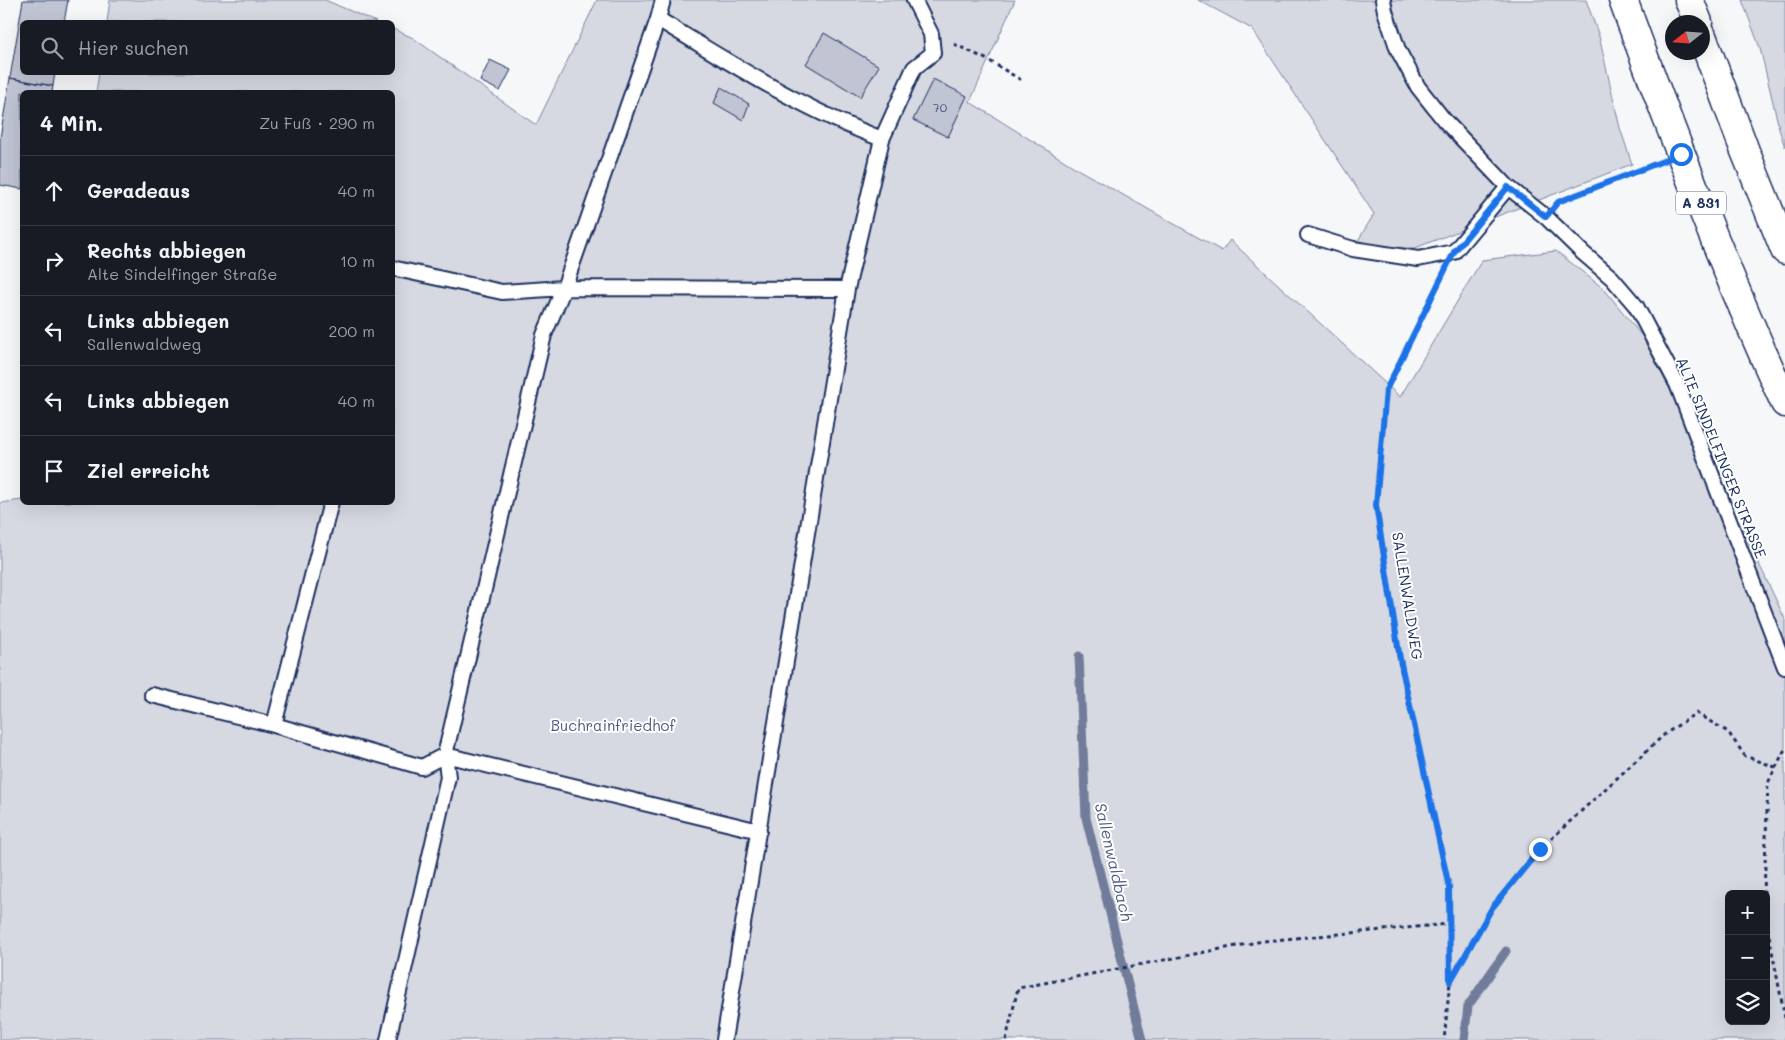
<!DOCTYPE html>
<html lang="de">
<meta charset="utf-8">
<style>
body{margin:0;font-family:Mali,sans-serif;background:#242831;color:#f1f3f6}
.controls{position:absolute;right:15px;bottom:15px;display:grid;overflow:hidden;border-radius:8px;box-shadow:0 5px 20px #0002}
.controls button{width:45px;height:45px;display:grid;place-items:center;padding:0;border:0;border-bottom:1px solid #363941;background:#171b24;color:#f1f3f6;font:25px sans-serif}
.compass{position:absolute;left:1665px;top:15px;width:45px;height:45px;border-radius:50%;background:#171b24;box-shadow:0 5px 20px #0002;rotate:253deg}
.stop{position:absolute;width:15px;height:15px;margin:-11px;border:4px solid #1a73e8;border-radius:50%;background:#fff}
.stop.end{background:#1a73e8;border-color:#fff;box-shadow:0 1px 5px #0008}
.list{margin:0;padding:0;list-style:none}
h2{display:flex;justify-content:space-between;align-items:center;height:65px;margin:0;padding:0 20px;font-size:21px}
h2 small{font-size:16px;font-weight:400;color:#9ea1a6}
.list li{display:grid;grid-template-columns:32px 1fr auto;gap:15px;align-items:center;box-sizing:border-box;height:70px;padding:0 20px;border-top:1px solid #363941}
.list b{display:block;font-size:19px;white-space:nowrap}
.list p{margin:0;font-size:16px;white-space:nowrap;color:#9ea1a6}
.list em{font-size:16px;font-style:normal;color:#9ea1a6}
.icon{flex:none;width:28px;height:28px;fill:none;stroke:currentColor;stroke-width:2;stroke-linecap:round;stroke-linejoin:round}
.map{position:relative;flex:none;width:1785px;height:1040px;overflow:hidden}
.search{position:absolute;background:#171b24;box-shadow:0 5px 20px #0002;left:20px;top:20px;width:375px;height:55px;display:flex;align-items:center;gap:12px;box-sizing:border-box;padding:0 18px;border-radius:8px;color:#9ea1a6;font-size:19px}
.panel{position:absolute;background:#171b24;box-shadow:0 5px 20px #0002;left:20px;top:90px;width:375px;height:415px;border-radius:8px}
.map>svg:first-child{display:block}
</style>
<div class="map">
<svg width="1785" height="1040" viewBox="0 0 1785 1040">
<rect width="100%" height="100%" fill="#f6f7f9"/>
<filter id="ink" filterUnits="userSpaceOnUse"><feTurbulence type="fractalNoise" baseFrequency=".02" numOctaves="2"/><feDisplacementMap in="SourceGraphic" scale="10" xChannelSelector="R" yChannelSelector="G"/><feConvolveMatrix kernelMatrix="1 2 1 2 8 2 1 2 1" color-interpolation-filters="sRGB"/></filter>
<g filter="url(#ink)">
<path fill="#d6d9e2" stroke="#7884a0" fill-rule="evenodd" d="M110,0H325L376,22H107Z
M597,0H1015L970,102L1079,170L1222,251L1230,240L1400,397L1482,260L1556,251L1604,289L1642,336L1743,530L1785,619V1040H0V503L22,500V502H392V92H96L99,73L392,72L393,29L413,38L536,125ZM1729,894H1766V1021H1729Z
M1198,0H1586L1599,36L1620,128L1632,164L1415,248L1353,249L1374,214L1252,29Z
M1742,0H1785V147L1780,132L1760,48Z"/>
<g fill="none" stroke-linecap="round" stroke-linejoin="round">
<path stroke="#707c99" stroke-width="9" d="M1079,656L1086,818L1142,1040
M1464,1040L1468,1006L1506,951"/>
</g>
<path fill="#c0c4d3" stroke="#1b2f5e" d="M23,0H68L64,22H22V72H55L53,86L10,78Z
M824,33L879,66L860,97L806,64Z
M490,60L511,70L500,91L480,81Z
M10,78L53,86L52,92H22V189L0,185V138Z
M933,79L967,96L948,137L913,120Z
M721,87L749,104L743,120L714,103Z"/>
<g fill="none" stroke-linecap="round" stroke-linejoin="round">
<g stroke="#1b2f5e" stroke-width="18">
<path id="service" d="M663,0L658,19C730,63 802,109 882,139L914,68L933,53L931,34L914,0
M1383,0L1385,11L1398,50L1418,87L1444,120L1508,187L1546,217L1583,253L1612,278L1636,306L1677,384L1785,667
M1308,235L1353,249L1418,259L1454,252L1508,187
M392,268L502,292L564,288L847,289
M152,695L274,725L422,767L445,755L759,831
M274,725L331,502
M388,1040L448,777L445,755L544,335L564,288L658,19
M724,1040L847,289L882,139"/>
</g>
<g stroke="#1b2f5e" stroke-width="31">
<path id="motorway" d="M1623,0C1673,136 1725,272 1785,403
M1689,0L1698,22
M1702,36L1745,151L1785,250"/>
</g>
<path stroke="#1b2f5e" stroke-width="3" stroke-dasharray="4 4" stroke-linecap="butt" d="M954,44L988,60L1021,80
M1560,201L1655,164
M1442,277L1386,390L1376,505L1399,659L1449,887L1450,982L1444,1040
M1764,894L1768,783L1785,749
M1766,920L1785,1018
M1450,982L1492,908L1540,849L1665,734L1696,713L1728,732L1745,756L1775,767
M1006,1040L1018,988L1263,941L1449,924"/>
<use href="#service" stroke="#fff" stroke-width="14"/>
<use href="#motorway" stroke="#fff" stroke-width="28"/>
</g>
</g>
<g fill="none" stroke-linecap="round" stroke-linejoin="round" filter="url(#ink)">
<path stroke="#1a73e8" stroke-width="6" d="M1540,849L1492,908L1450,982L1449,887L1400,659L1376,505L1386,390L1454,252L1508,187L1546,217L1558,202L1681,154"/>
</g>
<g text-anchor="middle" stroke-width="4" stroke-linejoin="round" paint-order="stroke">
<g font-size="12" fill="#44547b">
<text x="940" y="112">70</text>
</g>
<rect fill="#fff" stroke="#5f6d8e" stroke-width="1" x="1676" y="191.5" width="50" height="23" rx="4"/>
<g font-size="14" font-weight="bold" fill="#1b2f5e">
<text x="1701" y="208">A 831</text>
</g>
<g font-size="15" fill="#1b2f5e" stroke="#fff">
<text transform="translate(1721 458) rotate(68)" y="5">ALTE SINDELFINGER STRASSE</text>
<text transform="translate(1407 596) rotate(81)" y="5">SALLENWALDWEG</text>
</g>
<g font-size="15" fill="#4a5a7f" stroke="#fff">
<text x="613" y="731">Buchrainfriedhof</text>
</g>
<g font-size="16" font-style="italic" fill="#4d5c81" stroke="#fff">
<text transform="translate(1114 862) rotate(77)" y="6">Sallenwaldbach</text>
</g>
</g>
</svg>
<div class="controls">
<button>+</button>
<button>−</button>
<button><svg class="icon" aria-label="layers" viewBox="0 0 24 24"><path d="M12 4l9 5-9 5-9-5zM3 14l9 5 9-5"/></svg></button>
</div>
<svg class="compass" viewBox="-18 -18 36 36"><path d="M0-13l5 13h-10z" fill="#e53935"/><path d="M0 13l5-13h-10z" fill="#9ea1a6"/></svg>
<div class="stop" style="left:1681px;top:154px"></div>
<div class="stop end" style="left:1540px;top:849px"></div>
<div class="search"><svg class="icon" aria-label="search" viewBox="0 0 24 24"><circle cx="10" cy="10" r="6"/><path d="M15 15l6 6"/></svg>Hier suchen</div>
<section class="panel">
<h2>4 Min.<small>Zu Fuß · 290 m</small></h2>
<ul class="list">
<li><svg class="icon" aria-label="ahead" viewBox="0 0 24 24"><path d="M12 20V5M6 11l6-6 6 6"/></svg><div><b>Geradeaus</b></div><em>40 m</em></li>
<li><svg class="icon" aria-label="right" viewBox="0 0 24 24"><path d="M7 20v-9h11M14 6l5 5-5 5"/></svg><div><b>Rechts abbiegen</b><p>Alte Sindelfinger Straße</p></div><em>10 m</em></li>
<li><svg class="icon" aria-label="left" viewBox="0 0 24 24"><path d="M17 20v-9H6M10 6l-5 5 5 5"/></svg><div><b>Links abbiegen</b><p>Sallenwaldweg</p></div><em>200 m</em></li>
<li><svg class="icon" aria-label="left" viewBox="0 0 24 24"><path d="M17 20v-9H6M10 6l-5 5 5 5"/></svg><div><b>Links abbiegen</b></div><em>40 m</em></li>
<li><svg class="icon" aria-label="arrive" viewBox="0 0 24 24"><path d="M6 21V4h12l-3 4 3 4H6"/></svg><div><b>Ziel erreicht</b></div></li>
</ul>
</section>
</div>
